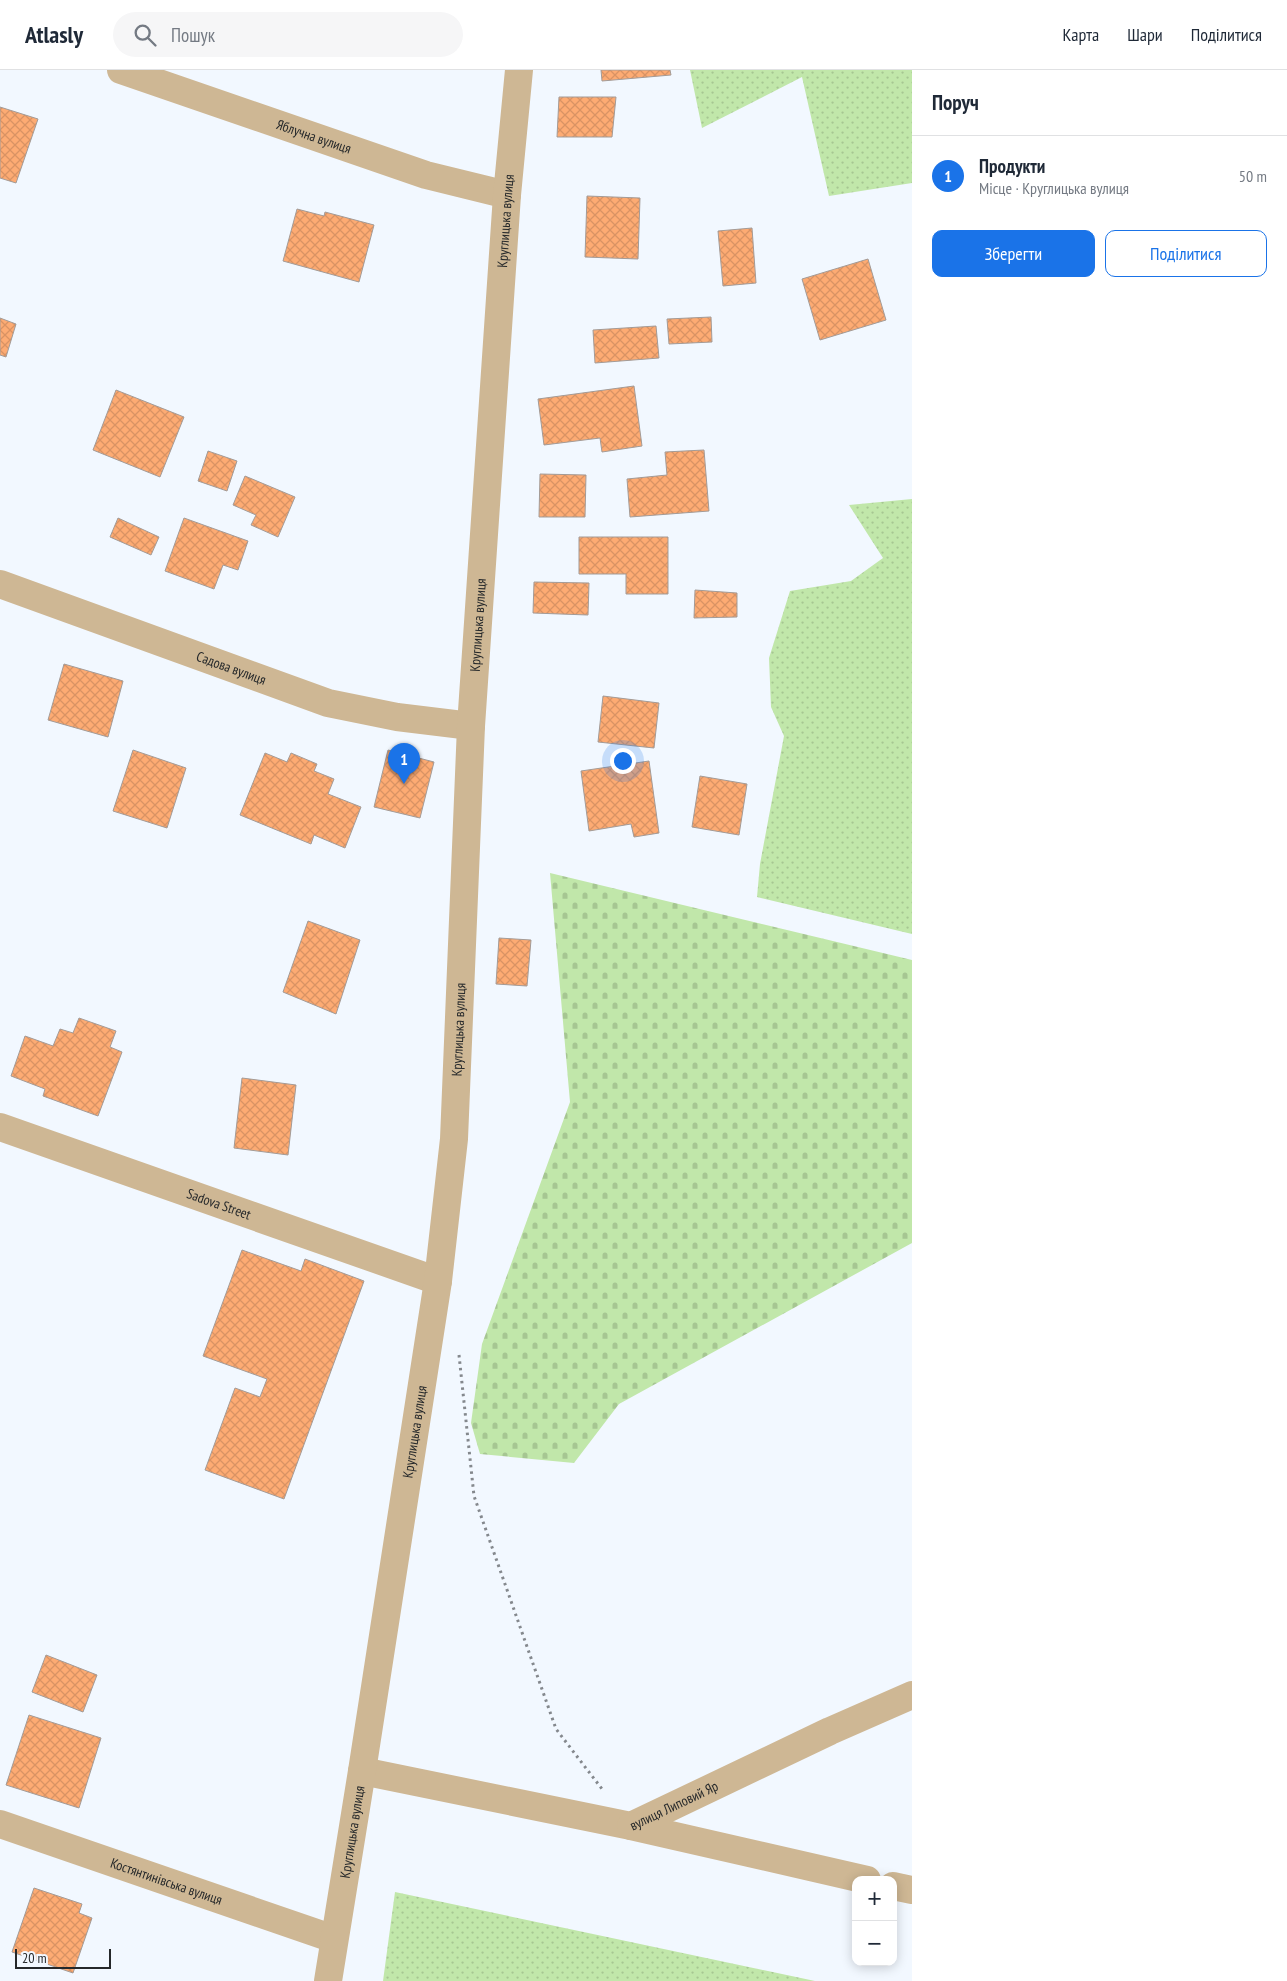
<!DOCTYPE html>
<html lang="uk">
<meta charset="utf-8">
<style>
body{margin:0;font-family:"PT Sans Narrow",sans-serif;background:#f6f6f7;color:#1f2937}
.controls{position:absolute;right:15px;bottom:15px;display:grid;overflow:hidden;border-radius:10px;box-shadow:0 2px 12px #0003}
.controls button{width:45px;height:45px;display:grid;place-items:center;padding:0;border:0;border-bottom:1px solid #e0e1e3;background:#fff;color:#1f2937;font:25px sans-serif}
.scale{position:absolute;left:15px;bottom:12px;width:96px;box-sizing:border-box;padding-left:5px;border:2px solid #25282a;border-top:0;font-size:14px;line-height:18px;white-space:nowrap;color:#25282a;-webkit-text-stroke:4px #f2f8ff;paint-order:stroke}
.you{position:absolute;left:622px;top:690px;width:18px;height:18px;margin:-12px;border:4px solid #fff;border-radius:50%;background:#1a73e8;box-shadow:0 0 0 8px #1a73e833}
.badge{display:grid;place-items:center;width:32px;height:32px;border-radius:50%;background:#1a73e8;color:#fff;font-size:16px;font-weight:700}
.pin{position:absolute;translate:-50% -41px;filter:drop-shadow(0 1px 2px #0008)}
.pin::after{content:'';position:absolute;top:26px;width:18px;height:15px;background:inherit;clip-path:polygon(0 0,100% 0,50% 100%)}
.list{margin:0;padding:0;list-style:none}
h2{display:flex;justify-content:space-between;align-items:center;height:65px;margin:0;padding:0 20px;font-size:21px}
h2 small{font-size:16px;font-weight:400;color:#747a83}
.list li{display:grid;grid-template-columns:32px 1fr auto;gap:15px;align-items:center;box-sizing:border-box;height:80px;padding:0 20px;border-top:1px solid #e0e1e3}
.list b{display:block;font-size:19px;white-space:nowrap}
.list p{margin:0;font-size:16px;white-space:nowrap;color:#747a83}
.list em{font-size:16px;font-style:normal;color:#747a83}
.actions{display:flex;gap:10px;padding:15px 20px}
.actions a{flex:1;padding:11px 0;border:1px solid #1a73e8;border-radius:10px;text-align:center;font-size:18px;color:#1a73e8}
.actions .main{background:#1a73e8;color:#fff}
.icon{flex:none;width:28px;height:28px;fill:none;stroke:currentColor;stroke-width:2;stroke-linecap:round;stroke-linejoin:round}
.map{position:relative;flex:none;width:912px;height:1911px;overflow:hidden}
header{display:flex;align-items:center;gap:30px;box-sizing:border-box;height:70px;padding:0 25px;background:#fff;border-bottom:1px solid #e0e1e3}
header strong{font-size:24px}
nav{display:flex;gap:28px;margin-inline-start:auto;font-size:18px}
.search{width:350px;height:45px;background:#f6f6f7;display:flex;align-items:center;gap:12px;box-sizing:border-box;padding:0 18px;border-radius:28px;color:#747a83;font-size:19px}
main{display:flex}
aside{flex:1;background:#fff}
.map>svg:first-child{display:block}
</style>
<header>
<strong>Atlasly</strong>
<div class="search"><svg class="icon" aria-label="search" viewBox="0 0 24 24"><circle cx="10" cy="10" r="6"/><path d="M15 15l6 6"/></svg>Пошук</div>
<nav><a>Карта</a><a>Шари</a><a>Поділитися</a></nav>
</header>
<main>
<div class="map">
<svg width="912" height="1911" viewBox="0 0 912 1911">
<defs>
<pattern id="grass-dots" width="8" height="8" patternUnits="userSpaceOnUse" patternTransform="scale(1.25)"><rect width="8" height="8" fill="#c1e7aa"/><path d="M2 2h.1M6 6h.1" fill="none" stroke="#a6c692" stroke-width="1.8" stroke-linecap="round"/></pattern>
<pattern id="cemetery-stones" width="16" height="16" patternUnits="userSpaceOnUse" patternTransform="scale(1.25)"><rect width="16" height="16" fill="#c1e7aa"/><path d="M2 7V4a2 2 0 0 1 4 0v3zM10 15v-3a2 2 0 0 1 4 0v3z" fill="#a6c692"/></pattern>
<pattern id="building-cross-hatch" width="8" height="8" patternUnits="userSpaceOnUse" patternTransform="scale(1.25)"><rect width="8" height="8" fill="#fdab73"/><path d="M0 0l8 8M0 8l8-8" fill="none" stroke="#d99364"/></pattern>
</defs>
<rect width="100%" height="100%" fill="#f2f8ff"/>
<path fill="url(#grass-dots)" d="M690,0H912V113L829,126L802,7L702,58Z
M912,429V864L757,827L760,794L784,666L771,637L769,588L790,521L851,511L883,488L849,435Z
M395,1822L815,1911H383Z"/>
<path fill="url(#cemetery-stones)" d="M550,803L912,890V1173L619,1334L574,1393L480,1384L471,1353L482,1274L570,1032Z"/>
<path fill="url(#building-cross-hatch)" stroke="#a39b97" d="M601,0H670L671,5L602,11Z
M559,27H616L612,67H557Z
M0,37L38,49L16,113L0,108Z
M587,126L640,128L638,189L585,187Z
M297,139L324,146L325,142L374,155L359,212L283,191Z
M752,158L756,213L723,216L718,161Z
M868,189L886,250L820,270L802,209Z
M711,247L712,272L669,274L667,249Z
M0,248L16,254L6,287L0,285Z
M656,256L659,288L595,293L593,260Z
M634,316L642,376L602,382L600,368L544,375L538,329Z
M116,320L184,347L160,407L93,380Z
M704,380L709,441L630,447L627,409L667,405L665,382Z
M208,381L237,391L227,421L198,411Z
M540,404L586,405L585,447H539Z
M245,406L295,427L278,467L251,455L256,445L233,435Z
M118,448L159,467L151,485L110,467Z
M184,448L248,471L238,500L223,495L214,519L165,501Z
M579,467H668V524H626V504H579Z
M534,512L589,513L588,545L533,543Z
M695,520L737,523V547L694,548Z
M64,594L123,611L108,667L48,650Z
M603,626L659,633L654,678L598,672Z
M133,680L186,698L167,758L113,741Z
M388,680L434,692L420,748L374,737Z
M265,683L287,692L291,683L317,694L314,701L334,709L328,724L361,737L345,778L314,765L311,774L240,745Z
M649,691L659,763L634,767L631,754L589,761L581,701Z
M700,706L747,714L739,765L692,757Z
M308,851L360,870L336,944L283,922Z
M499,868L531,870L527,916L496,914Z
M79,948L116,961L110,977L122,982L98,1046L43,1026L45,1019L11,1006L25,966L53,976L60,959L73,963Z
M242,1008L296,1015L288,1085L234,1078Z
M242,1180L301,1201L305,1189L364,1211L284,1429L205,1400L235,1318L260,1327L267,1309L203,1286Z
M46,1585L97,1605L83,1642L32,1622Z
M29,1645L101,1668L79,1738L6,1715Z
M34,1818L82,1834L79,1843L92,1848L73,1903L12,1882Z"/>
<g fill="none" stroke-linecap="round" stroke-linejoin="round">
<path stroke="#84888d" stroke-width="3" stroke-dasharray="2.5 4" stroke-linecap="butt" d="M459,1285L474,1426L556,1659L602,1719"/>
<g stroke="#ceb794" stroke-width="28">
<path id="s1" d="M121,0L426,105L507,125"/>
<path id="s2" d="M0,514L328,633L397,647L471,656"/>
<path id="s3" d="M0,1057L438,1211"/>
<path id="s4" d="M362,1701L631,1756L830,1661L912,1625"/>
<path id="s5" d="M0,1754L334,1869"/>
<path d="M631,1756L867,1810"/>
<path d="M893,1816L912,1820"/>
</g>
<path stroke="#ceb794" stroke-width="28" id="s6" d="M328,1911L362,1701L438,1211L454,1069L471,656L507,125L519,0"/>
</g>
<g text-anchor="middle" stroke-width="4.5" stroke-linejoin="round" paint-order="stroke">
<g font-size="14" fill="#25282a" stroke="#f2f8ff">
<text dy="5" stroke="none"><textPath href="#s1" startOffset="204">Яблучна вулиця</textPath></text>
<text dy="5" stroke="none"><textPath href="#s6" startOffset="1771">Круглицька вулиця</textPath></text>
<text dy="5" stroke="none"><textPath href="#s6" startOffset="1366">Круглицька вулиця</textPath></text>
<text dy="5" stroke="none"><textPath href="#s2" startOffset="246">Садова вулиця</textPath></text>
<text dy="5" stroke="none"><textPath href="#s6" startOffset="961">Круглицька вулиця</textPath></text>
<text dy="5" stroke="none"><textPath href="#s3" startOffset="232">Sadova Street</textPath></text>
<text dy="5" stroke="none"><textPath href="#s6" startOffset="556">Круглицька вулиця</textPath></text>
<text dy="5" stroke="none"><textPath href="#s4" startOffset="322">вулиця Липовий Яр</textPath></text>
<text dy="5" stroke="none"><textPath href="#s6" startOffset="151">Круглицька вулиця</textPath></text>
<text dy="5" stroke="none"><textPath href="#s5" startOffset="176">Костянтинівська вулиця</textPath></text>
</g>
</g>
</svg>
<div class="controls">
<button>+</button>
<button>−</button>
</div>
<div class="scale">20 m</div>
<div class="you"></div>
<div class="pin badge" style="left:404px;top:714px">1</div>
</div>
<aside>
<h2>Поруч<small></small></h2>
<ul class="list">
<li><span class="badge">1</span><div><b>Продукти</b><p>Місце · Круглицька вулиця</p></div><em>50 m</em></li>
</ul>
<div class="actions"><a class="main">Зберегти</a><a>Поділитися</a></div>
</aside>
</main>
